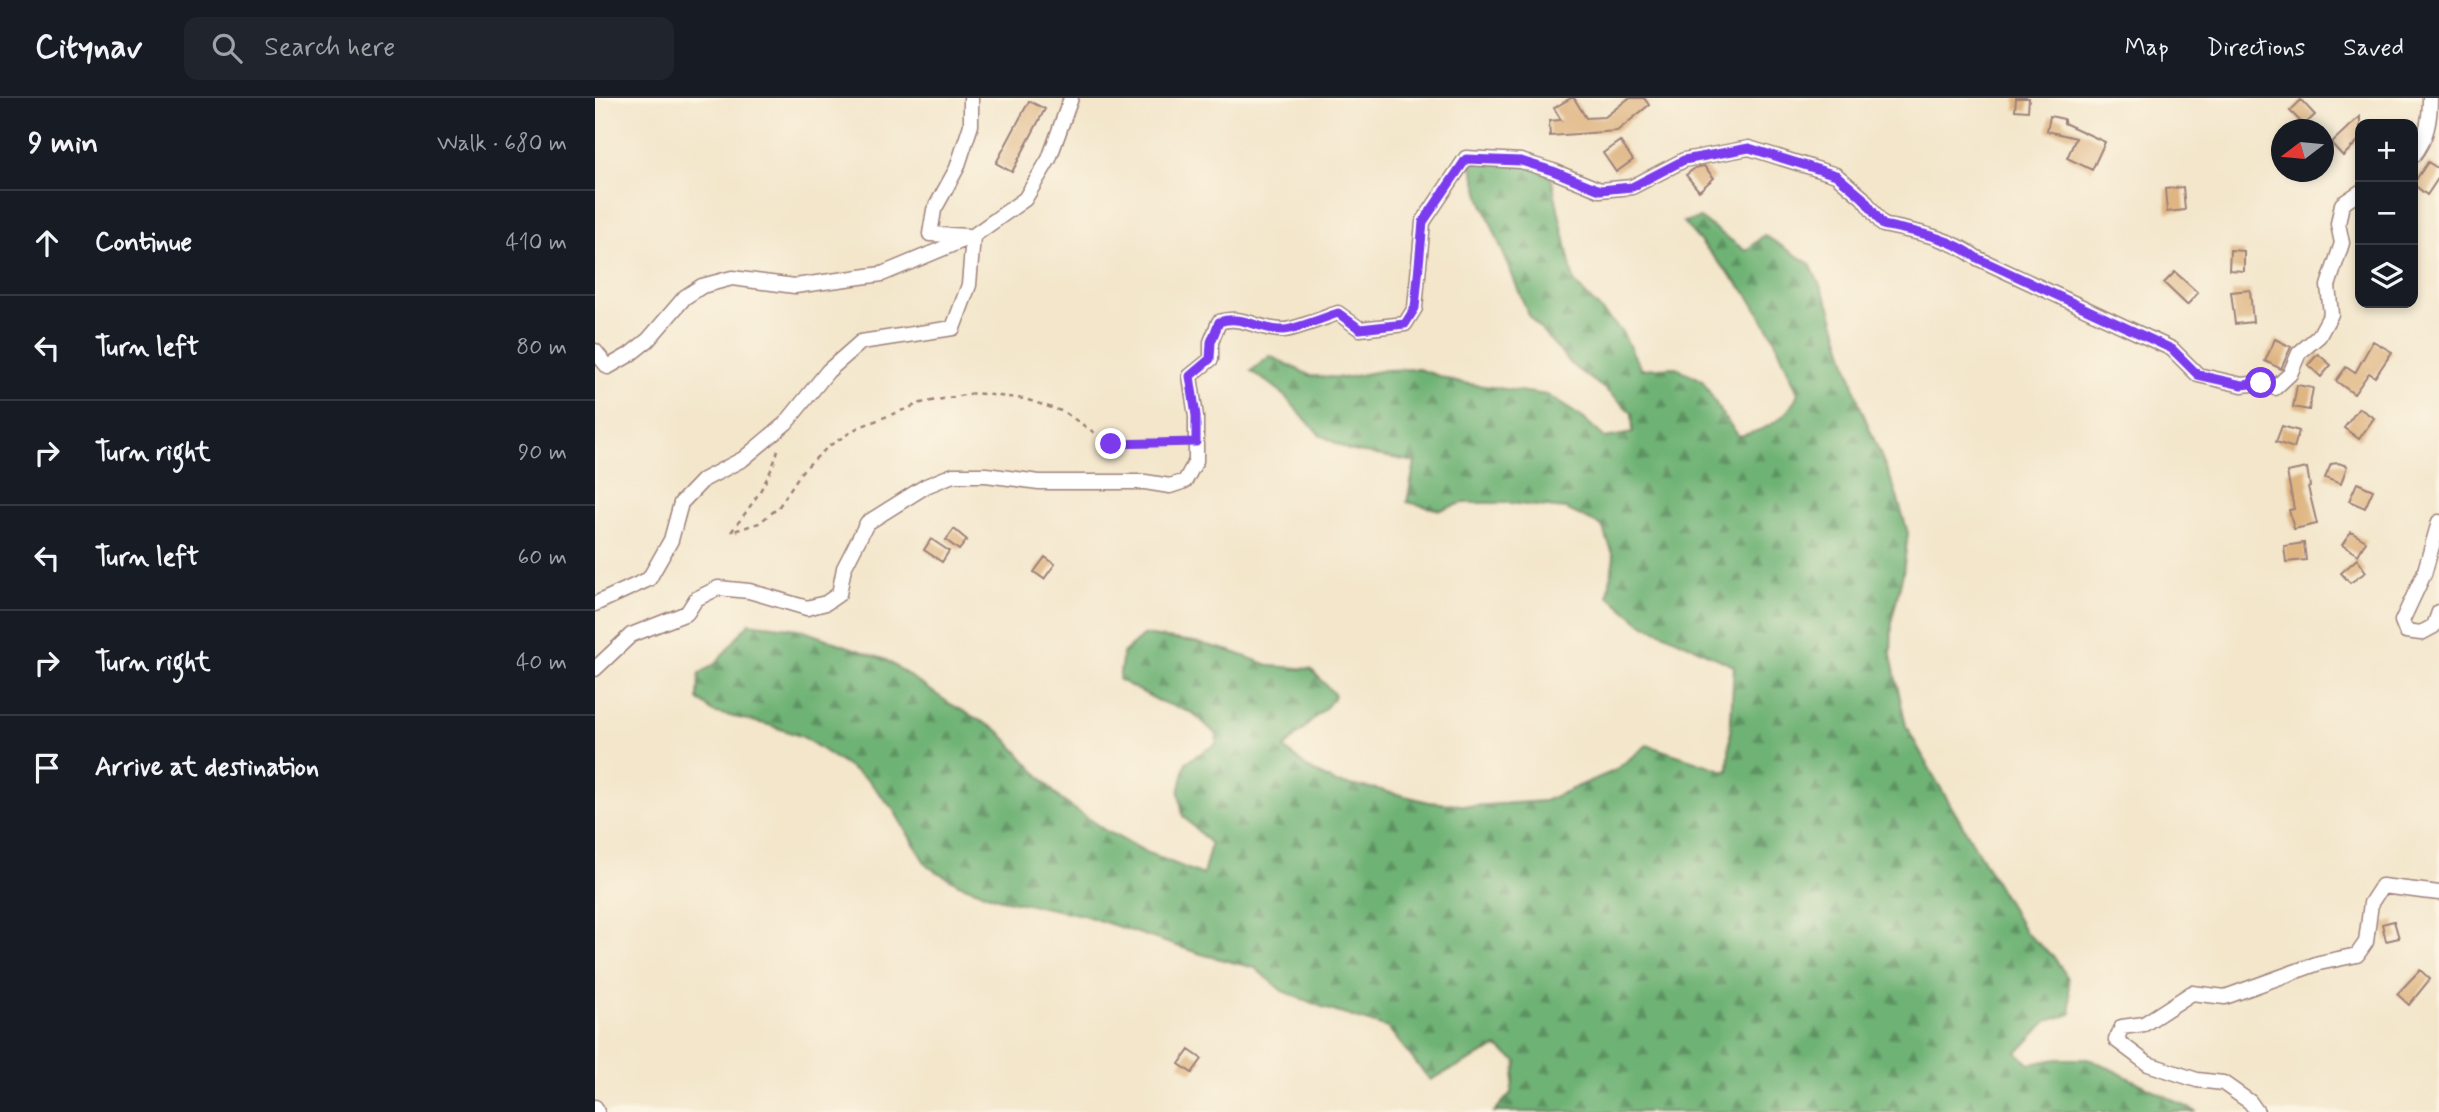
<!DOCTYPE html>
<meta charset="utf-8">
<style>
body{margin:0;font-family:Mynerve,sans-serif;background:#20242c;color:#f1f3f6}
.controls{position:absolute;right:21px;top:21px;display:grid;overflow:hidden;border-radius:14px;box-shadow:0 4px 10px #0003}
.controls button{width:63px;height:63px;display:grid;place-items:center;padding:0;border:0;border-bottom:2px solid #363941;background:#171b24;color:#f1f3f6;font:35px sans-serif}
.compass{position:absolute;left:1676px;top:21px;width:63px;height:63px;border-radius:50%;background:#171b24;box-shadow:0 4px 10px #0003;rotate:254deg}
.stop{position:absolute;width:21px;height:21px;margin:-16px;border:5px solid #7c3aed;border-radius:50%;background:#fff}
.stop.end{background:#7c3aed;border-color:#fff;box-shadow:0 2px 7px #0008}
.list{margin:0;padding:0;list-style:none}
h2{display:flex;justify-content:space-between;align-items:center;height:91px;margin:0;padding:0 28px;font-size:30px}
h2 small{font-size:23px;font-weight:400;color:#9ea1a6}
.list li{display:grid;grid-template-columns:46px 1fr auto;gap:21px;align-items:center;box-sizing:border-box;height:105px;padding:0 28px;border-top:2px solid #363941}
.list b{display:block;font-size:26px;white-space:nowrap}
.list em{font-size:23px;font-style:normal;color:#9ea1a6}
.icon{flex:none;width:38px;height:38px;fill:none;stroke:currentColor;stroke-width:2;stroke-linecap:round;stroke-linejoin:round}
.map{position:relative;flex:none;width:1844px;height:1014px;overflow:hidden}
header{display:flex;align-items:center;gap:42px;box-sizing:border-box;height:98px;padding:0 35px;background:#171b24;border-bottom:2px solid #363941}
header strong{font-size:33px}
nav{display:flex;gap:38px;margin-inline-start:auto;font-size:24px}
.search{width:490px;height:63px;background:#20242c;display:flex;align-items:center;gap:18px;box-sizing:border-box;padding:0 24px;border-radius:14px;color:#9ea1a6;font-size:26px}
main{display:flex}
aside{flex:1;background:#171b24}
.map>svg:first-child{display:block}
</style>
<header>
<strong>Citynav</strong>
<div class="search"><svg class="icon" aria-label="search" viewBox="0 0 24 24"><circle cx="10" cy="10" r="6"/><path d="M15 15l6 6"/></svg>Search here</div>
<nav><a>Map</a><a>Directions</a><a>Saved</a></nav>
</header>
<main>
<aside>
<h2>9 min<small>Walk · 680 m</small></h2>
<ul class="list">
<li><svg class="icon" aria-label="ahead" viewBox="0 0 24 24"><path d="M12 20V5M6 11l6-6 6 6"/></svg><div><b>Continue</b></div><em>410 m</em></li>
<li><svg class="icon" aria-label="left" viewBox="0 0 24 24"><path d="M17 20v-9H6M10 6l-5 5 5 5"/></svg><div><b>Turn left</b></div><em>80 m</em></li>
<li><svg class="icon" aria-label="right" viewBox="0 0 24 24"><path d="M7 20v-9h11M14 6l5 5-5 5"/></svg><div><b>Turn right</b></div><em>90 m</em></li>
<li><svg class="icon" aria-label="left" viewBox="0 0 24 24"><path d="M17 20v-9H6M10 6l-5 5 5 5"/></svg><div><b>Turn left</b></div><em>60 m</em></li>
<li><svg class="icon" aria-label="right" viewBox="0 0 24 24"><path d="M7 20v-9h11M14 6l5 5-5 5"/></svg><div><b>Turn right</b></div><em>40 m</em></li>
<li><svg class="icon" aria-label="arrive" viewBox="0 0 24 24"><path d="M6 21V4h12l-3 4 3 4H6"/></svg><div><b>Arrive at destination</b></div></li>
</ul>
</aside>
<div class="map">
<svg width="1844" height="1014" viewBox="0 0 1844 1014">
<defs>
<pattern id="forest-firs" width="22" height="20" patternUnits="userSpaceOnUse" patternTransform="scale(1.75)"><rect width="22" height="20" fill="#6eb275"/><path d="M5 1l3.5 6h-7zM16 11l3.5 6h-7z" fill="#5c9060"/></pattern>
</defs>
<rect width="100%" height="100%" fill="#fcf5e5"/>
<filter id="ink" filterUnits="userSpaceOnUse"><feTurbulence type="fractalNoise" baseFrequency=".0143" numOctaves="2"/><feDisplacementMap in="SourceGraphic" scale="14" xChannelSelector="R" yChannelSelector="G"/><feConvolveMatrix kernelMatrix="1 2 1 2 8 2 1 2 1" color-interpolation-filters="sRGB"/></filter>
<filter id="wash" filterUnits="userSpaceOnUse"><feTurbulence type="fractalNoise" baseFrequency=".00686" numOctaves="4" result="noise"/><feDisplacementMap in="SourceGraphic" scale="28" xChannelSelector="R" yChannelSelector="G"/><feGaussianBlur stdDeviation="1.57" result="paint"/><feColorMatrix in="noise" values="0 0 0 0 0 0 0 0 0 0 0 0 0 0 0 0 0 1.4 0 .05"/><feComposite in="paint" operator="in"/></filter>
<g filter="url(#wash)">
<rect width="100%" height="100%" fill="#f3e6cb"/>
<path fill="url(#forest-firs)" stroke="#5c6850" stroke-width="2" d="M910,55L956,78L979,184L1027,234L1046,271L1080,269L1107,282L1129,319L1144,338C1171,332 1193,321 1203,295L1178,238L1153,197L1088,124L1105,120L1151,153L1169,137L1215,166L1235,209L1265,308L1299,389L1313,435L1308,475L1297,521L1296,558L1311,628L1341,682L1430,834L1458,858L1473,880L1476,916L1452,923L1422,955L1435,966L1462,961H1496L1602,1014H899L916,995L922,964L902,949L835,982L793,930L732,911L687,893L660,870L606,856L488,817L406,801L364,786L332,768L298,711L274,683L208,639L174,627L118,614L103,601L104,576L121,565L154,525L203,531L291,562L354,605L404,633L465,701L511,733L553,755L608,777L616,746L588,718L584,695L591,664L621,646L622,637L598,615L564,603L524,582L528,555L549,537L600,544L635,553L676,568L716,571L740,597L733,607L689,650L714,671L741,685L782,691L834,704L876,708L949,703L1019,673L1052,647L1133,674L1139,568L1046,525L1013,498L1019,458L1007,428L971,411L913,405H868L845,412L812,404L820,364L753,352L724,336L685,293L656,273L675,258L716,278L749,280L790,272L824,271L861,284L952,297L988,320L1010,340L1038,335L1037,315L1011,292L977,267L934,218L886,101L876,65Z"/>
<g id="blocks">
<path fill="#dfb582" d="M976,0H979L991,20L1010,19L1034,0H1049L1054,7L1022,33L955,38L954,23L966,22L959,10Z
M1421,0H1434L1433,13L1420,12Z
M1706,2L1720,17L1709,27L1695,13Z
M434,3L450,11L417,74L401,65Z
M1455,18L1469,21V25L1510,44L1497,72L1472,60L1481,40L1452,33Z
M1765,18V41L1748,58L1736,45Z
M1025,43L1038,62L1021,74L1008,55Z
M1833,64L1844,71V79L1832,97L1818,86Z
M1109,68L1119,80L1104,93L1091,77L1100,70Z
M1588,89L1590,112L1572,114L1570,91Z
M1635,152L1649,153V173L1634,172Z
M1580,174L1603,195L1592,207L1569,185Z
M1655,192L1658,224L1640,226L1636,194Z
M1680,241L1696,249L1686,271L1670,263Z
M1778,243L1797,254L1780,279L1774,275L1759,296L1741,283L1751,269L1760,275Z
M1723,256L1736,267L1726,279L1713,267Z
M1702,287L1718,290L1714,312L1698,309Z
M1764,310L1779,320L1764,341L1749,330Z
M1687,328L1704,333L1699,350L1681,344Z
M1743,365L1752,368L1746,386L1730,380L1736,366Z
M1712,370L1715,388L1713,389L1722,426L1699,431L1694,412L1699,411L1692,374Z
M1762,385L1778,392L1770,410L1754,403Z
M359,431L372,442L364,452L351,442Z
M1756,434L1771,443L1763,457L1747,447Z
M336,441L354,453L347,464L329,452Z
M1709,445L1711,462L1691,464L1689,448Z
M450,459L460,466L449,481L439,474Z
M1762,461L1771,474L1755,485L1746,475Z
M1799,823L1804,840L1791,843L1787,826Z
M1825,872L1835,881L1814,907L1802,896Z
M594,952L607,961L597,975L584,966Z"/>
</g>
</g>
<g filter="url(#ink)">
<use href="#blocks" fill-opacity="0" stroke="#9e827b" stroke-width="2"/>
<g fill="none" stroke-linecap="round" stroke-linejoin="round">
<g stroke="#9e827b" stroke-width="17">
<path id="street" d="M1818,58C1832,41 1835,21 1835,0
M373,138L335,136L339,112L362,70L376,27V0
M0,253L13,269L34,257L53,242L90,199L107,188L137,180L200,188L287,176L378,138
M1844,424L1829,476L1807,523L1811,533L1826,535L1839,528L1844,514
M0,506L54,481L76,442L86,405L108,382L148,361L191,325L233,273L266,244L358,230L374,187L378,138L430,101L454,61L476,0
M0,571L36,537L92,515L101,501L123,490L154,493L212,510L231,505L244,496L249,470L272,425L331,388L358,377H391L444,384H550L575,388L590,383L601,363V319L595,278L616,261V244L624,224C648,216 665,233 689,232C698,232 731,219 743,215L765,231L810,226L820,210L828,124L871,60L926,63L958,73L1005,92L1037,89L1089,62L1154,50L1241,77L1268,100L1288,127C1321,134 1354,139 1382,160L1577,251L1603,277L1647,287L1666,285L1680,290L1695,276L1704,255L1724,238L1736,216L1733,188L1747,145L1743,126L1747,106L1765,94
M0,1009L2,1014
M1662,1014L1655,1004L1628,985L1602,982L1553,966L1521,942L1527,929L1549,926L1597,895L1630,899L1724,865L1762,857L1771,844L1776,805L1787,788L1844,795"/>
</g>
<path stroke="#9e827b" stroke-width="2.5" stroke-dasharray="5 5" stroke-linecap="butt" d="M183,352C174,384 156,408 136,434L164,425L183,410L207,373L234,348L262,330L326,305L380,295L430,301L469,314L516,346L587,344"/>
<use href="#street" stroke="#fff" stroke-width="14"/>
</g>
</g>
<g fill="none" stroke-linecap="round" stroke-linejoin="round" filter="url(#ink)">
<path stroke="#7c3aed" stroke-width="9" d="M516,346L601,344V318L595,278L615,261L616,244L624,224C648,216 665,233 689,232C698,232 731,219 743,215L765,231L810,226L820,210L828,124L871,61L926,63L958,73L1005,92L1037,89L1089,62L1154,50L1241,77L1268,100L1288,127C1321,134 1354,139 1382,160L1577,251L1603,277L1647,287L1666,285"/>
</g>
</svg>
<div class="controls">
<button>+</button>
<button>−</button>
<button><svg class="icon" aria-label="layers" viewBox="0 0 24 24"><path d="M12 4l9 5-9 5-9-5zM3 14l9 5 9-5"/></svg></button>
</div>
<svg class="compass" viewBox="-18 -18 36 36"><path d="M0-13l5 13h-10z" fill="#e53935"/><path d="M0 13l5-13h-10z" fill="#9ea1a6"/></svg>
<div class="stop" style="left:1666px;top:285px"></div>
<div class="stop end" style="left:516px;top:346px"></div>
</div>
</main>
